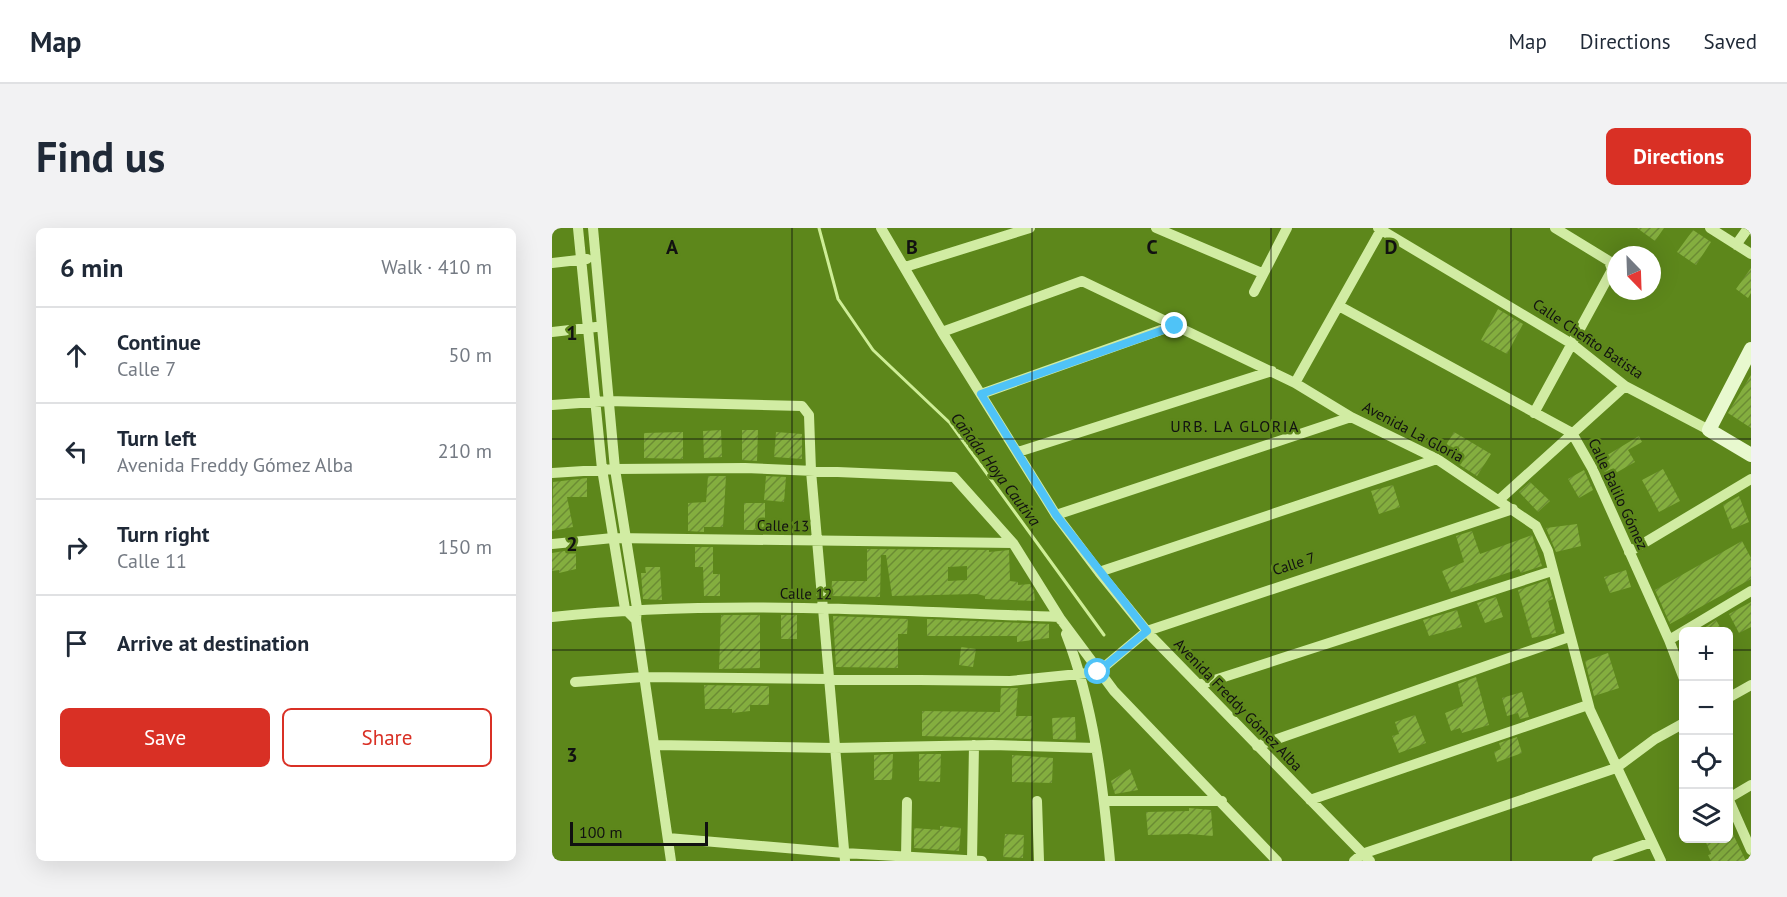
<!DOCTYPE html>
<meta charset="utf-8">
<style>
body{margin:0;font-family:"PT Sans",sans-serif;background:#f2f2f3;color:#1f2937}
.controls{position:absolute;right:18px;bottom:18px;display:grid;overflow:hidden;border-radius:9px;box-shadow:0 6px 24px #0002}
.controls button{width:54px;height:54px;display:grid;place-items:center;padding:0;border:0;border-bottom:2px solid #e0e1e3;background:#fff;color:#1f2937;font:30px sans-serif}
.compass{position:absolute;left:1055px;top:18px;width:54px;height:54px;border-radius:50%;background:#fff;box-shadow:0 6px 24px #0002;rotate:157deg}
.scale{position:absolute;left:18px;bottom:15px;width:138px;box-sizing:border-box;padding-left:6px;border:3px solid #111;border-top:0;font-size:16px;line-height:21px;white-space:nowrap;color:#111;-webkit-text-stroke:4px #5d871b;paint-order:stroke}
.stop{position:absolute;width:18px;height:18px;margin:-14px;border:4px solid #4fc3f7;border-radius:50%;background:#fff}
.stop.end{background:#4fc3f7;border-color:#fff;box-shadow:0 2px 6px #0008}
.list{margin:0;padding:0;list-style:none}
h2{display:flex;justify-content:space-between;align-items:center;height:78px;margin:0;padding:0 24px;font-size:26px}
h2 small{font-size:20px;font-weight:400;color:#747a83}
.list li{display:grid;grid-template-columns:39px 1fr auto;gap:18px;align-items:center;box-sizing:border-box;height:96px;padding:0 24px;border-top:2px solid #e0e1e3}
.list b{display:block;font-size:22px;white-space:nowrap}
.list p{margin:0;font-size:20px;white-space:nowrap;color:#747a83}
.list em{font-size:20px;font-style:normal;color:#747a83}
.actions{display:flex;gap:12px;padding:18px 24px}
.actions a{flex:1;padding:14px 0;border:2px solid #d93025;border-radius:9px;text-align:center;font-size:21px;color:#d93025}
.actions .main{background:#d93025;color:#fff}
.icon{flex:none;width:33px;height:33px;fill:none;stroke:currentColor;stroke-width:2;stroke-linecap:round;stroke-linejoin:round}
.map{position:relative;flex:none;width:1199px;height:633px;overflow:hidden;border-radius:9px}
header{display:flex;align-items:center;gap:36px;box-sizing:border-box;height:84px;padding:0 30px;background:#fff;border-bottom:2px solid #e0e1e3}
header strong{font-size:28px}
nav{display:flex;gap:33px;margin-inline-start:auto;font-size:21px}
.intro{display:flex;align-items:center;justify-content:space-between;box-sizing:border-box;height:144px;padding:0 36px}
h1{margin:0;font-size:42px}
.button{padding:15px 27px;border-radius:9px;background:#d93025;color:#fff;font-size:21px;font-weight:700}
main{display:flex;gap:36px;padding:0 36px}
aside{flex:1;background:#fff;border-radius:9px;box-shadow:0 6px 24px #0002}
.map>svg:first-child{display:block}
</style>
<header>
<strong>Map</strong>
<nav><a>Map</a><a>Directions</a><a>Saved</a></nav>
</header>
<div class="intro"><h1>Find us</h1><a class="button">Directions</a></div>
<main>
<aside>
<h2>6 min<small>Walk · 410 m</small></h2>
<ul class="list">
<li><svg class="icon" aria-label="ahead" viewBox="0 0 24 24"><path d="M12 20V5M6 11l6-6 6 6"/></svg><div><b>Continue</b><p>Calle 7</p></div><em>50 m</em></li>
<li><svg class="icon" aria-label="left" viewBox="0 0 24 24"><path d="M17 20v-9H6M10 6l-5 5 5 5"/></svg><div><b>Turn left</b><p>Avenida Freddy Gómez Alba</p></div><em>210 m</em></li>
<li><svg class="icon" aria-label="right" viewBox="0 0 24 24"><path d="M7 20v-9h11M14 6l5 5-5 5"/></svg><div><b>Turn right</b><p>Calle 11</p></div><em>150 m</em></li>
<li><svg class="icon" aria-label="arrive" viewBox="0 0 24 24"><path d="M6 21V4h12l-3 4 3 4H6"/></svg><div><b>Arrive at destination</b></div></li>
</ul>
<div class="actions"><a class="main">Save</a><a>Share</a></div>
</aside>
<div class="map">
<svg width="1199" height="633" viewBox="0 0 1199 633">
<defs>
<pattern id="building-hatch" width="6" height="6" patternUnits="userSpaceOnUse" patternTransform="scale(1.5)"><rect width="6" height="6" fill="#84ae3f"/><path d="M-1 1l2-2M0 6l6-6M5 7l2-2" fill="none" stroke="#6b8c33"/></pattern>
</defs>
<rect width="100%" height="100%" fill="#5d871b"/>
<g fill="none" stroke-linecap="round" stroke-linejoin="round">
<path stroke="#ceee96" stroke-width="3" d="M267,0L286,71L321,122L398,195L552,407"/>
</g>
<path fill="url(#building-hatch)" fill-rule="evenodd" d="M1085,0H1112L1103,13Z
M1141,2L1159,14L1144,37L1125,24Z
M1199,40V65L1196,70L1184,61Z
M946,81L971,96L955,126L929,112Z
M1199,147V200L1176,185Z
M169,202L170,229L152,230L151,203Z
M190,202H206L205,233L190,232Z
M131,204V231L92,230V205Z
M224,204L250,206V231L222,229Z
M902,204L939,226L925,248L889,225Z
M1087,208L1090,214L1076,222L1083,234L1062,246L1060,241L1053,245L1048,235L1054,232L1052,229Z
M1111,241L1128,273L1107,284L1090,252Z
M1032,242L1041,262L1027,270L1016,251Z
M156,248H174L171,299H152V304L136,303V275L154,274Z
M214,248L234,249L232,274L212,272Z
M35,250V269H15L21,299L0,303L1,254Z
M978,254L998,273L986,284L967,264Z
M841,257L848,279L827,286L819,263Z
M1187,268L1197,294L1180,301L1171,277Z
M192,275H213V302H192Z
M1025,296L1029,318L1004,324L994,300Z
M920,303L928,326L980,307L990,338L969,345L967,341L899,364L890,343L912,334L904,308Z
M1190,313L1199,330V351L1118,396L1103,362Z
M143,319H161V346H168V368H152L151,339H143Z
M24,321V341L7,345V342L0,343V325Z
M315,321L437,322V324L457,322L458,353L466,354V357L478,356L482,363L483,373L433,371V368L425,366L340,368L334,327H329L328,369L279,368L280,353H315ZM415,338V352L396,353V339Z
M93,339H108L110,372L91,371L89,345H94Z
M1074,342L1079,359L1058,365L1052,349Z
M995,352L1001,371L996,373L1004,405L980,410L966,362Z
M944,369L951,389L933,395L925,375Z
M1199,374V399L1187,405L1177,386Z
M905,382L910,399L877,408L871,392Z
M169,387H208V440L167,441Z
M229,387H245V411H229Z
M281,388L356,391L355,406H346V440L284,439Z
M375,391L497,396V410L465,414V408H375Z
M1164,392L1171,404H1146Z
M409,419L424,421L421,439L407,437Z
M1056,425L1067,460L1042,468L1033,433Z
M924,449L937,497L910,505L908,500L899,503L893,485L911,478L906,456Z
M152,457L217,458V477H198V483L180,485V481H153Z
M449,460H466L464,488H480V511L370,508V483L448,484Z
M970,464L977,489L968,491L966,485L955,488L950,470Z
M863,487L874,515L847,525L840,508L847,506L843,494Z
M523,489L524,512L501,511L500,490Z
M965,509L970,525L945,534L942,524L949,521L947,515Z
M341,526L340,552H322V527Z
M367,526H389L388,554L367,553Z
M460,527L501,530L500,555L460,554Z
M578,541L586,562L563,566L559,553Z
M637,580L659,582L661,608L637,606L596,607L594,584L637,583Z
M1176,596L1194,633H1159L1156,627L1159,626L1152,610H1176Z
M388,598L409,600L407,623L362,620V600L388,602Z
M453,606L472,607L471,630L451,629Z"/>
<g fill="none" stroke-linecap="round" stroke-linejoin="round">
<path stroke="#d1eca3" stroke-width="10" d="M26,0L50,241L73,381L84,392L85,380L63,241L41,0
M329,0L390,104L504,287L547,344L598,407L818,633
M604,0L710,45
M826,0L1020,116L1073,158L1157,202
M1158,0L1199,26
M1184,17L1196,0
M0,35L35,31
M353,39L478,0
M702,64L735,0
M787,78L1020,205L1040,240L1117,412L1132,451
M0,104L44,99
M390,104L530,53L743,155L799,189L885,231L984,298L996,323L1038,482L1109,633
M743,155L830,0
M429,166L623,97
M0,177L56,173L250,178L257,187L259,243L293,633
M982,185L1060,42L1057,33L1003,0
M466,224L720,143
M0,245L63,241L193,240L402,249L461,315L509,392
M947,272L1073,158
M504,287L799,189
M0,316L61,310L461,315
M1077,324L1199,251
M547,344L885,231
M0,389C169,371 338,383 507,389L562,463L725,633
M84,392L119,633
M514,406C542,478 551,557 558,633
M1117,412L1199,363
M23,454L91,449L458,453L546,444L595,403L961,281
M647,457L1000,343
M1176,470L1199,457
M103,517L283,520L440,517L544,520
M705,518L1017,409
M1176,570L1199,622
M1177,570L1199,557
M758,572L1036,477
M485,573L487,633
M553,573H670
M116,610L292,625L430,633
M354,629L355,574
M420,632L422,517
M802,633L810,626L1064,540L1103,511L1132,495
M1045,633L1100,614"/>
<path stroke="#e8f9cf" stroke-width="14" d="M1199,121L1157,202L1199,227"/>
</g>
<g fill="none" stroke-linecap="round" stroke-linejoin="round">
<path stroke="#4fc3f7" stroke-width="8" d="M546,444L595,403L504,287L429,166L623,98"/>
</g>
<path fill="none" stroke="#111" stroke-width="1.5" stroke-opacity="0.55" d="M240,0V633M480,0V633M719,0V633M959,0V633M0,211H1199M0,422H1132M1176,422H1199"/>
<g text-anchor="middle" stroke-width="5" stroke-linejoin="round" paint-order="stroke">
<g font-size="15" fill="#111" stroke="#5d871b">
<text transform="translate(1036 111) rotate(34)" y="5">Calle Chefito Batista</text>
<text transform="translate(861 204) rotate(28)" y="5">Avenida La Gloria</text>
<text transform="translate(1066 266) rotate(65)" y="5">Calle Balilo Gómez</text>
<text transform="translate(231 298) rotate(1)" y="5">Calle 13</text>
<text transform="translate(742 336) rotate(-18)" y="5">Calle 7</text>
<text transform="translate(254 366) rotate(1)" y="5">Calle 12</text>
<text transform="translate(686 477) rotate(46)" y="5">Avenida Freddy Gómez Alba</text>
</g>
<g font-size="16" letter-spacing="1.5" fill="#111" stroke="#5d871b">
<text x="683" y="204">URB. LA GLORIA</text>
</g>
<g font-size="16" font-style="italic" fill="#111" stroke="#5d871b">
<text transform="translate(444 241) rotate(53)" y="6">Cañada Hoya Cautiva</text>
</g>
</g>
<g font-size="20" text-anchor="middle" font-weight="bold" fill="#111" stroke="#5d871b" stroke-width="5" stroke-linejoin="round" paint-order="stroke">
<text x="120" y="26">A</text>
<text x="360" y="26">B</text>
<text x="600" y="26">C</text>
<text x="839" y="26">D</text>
<text x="20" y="112">1</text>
<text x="20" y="323">2</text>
<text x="20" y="534">3</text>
</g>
</svg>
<div class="controls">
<button>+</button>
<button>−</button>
<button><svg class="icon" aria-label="locate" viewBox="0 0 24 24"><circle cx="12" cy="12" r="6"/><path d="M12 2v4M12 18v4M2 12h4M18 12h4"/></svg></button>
<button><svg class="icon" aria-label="layers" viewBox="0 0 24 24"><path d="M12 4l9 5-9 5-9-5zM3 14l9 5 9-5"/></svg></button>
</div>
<svg class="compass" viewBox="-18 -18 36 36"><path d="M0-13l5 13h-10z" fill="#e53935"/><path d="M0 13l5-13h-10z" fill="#747a83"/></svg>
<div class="scale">100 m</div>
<div class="stop" style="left:546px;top:444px"></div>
<div class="stop end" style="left:623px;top:98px"></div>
</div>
</main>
